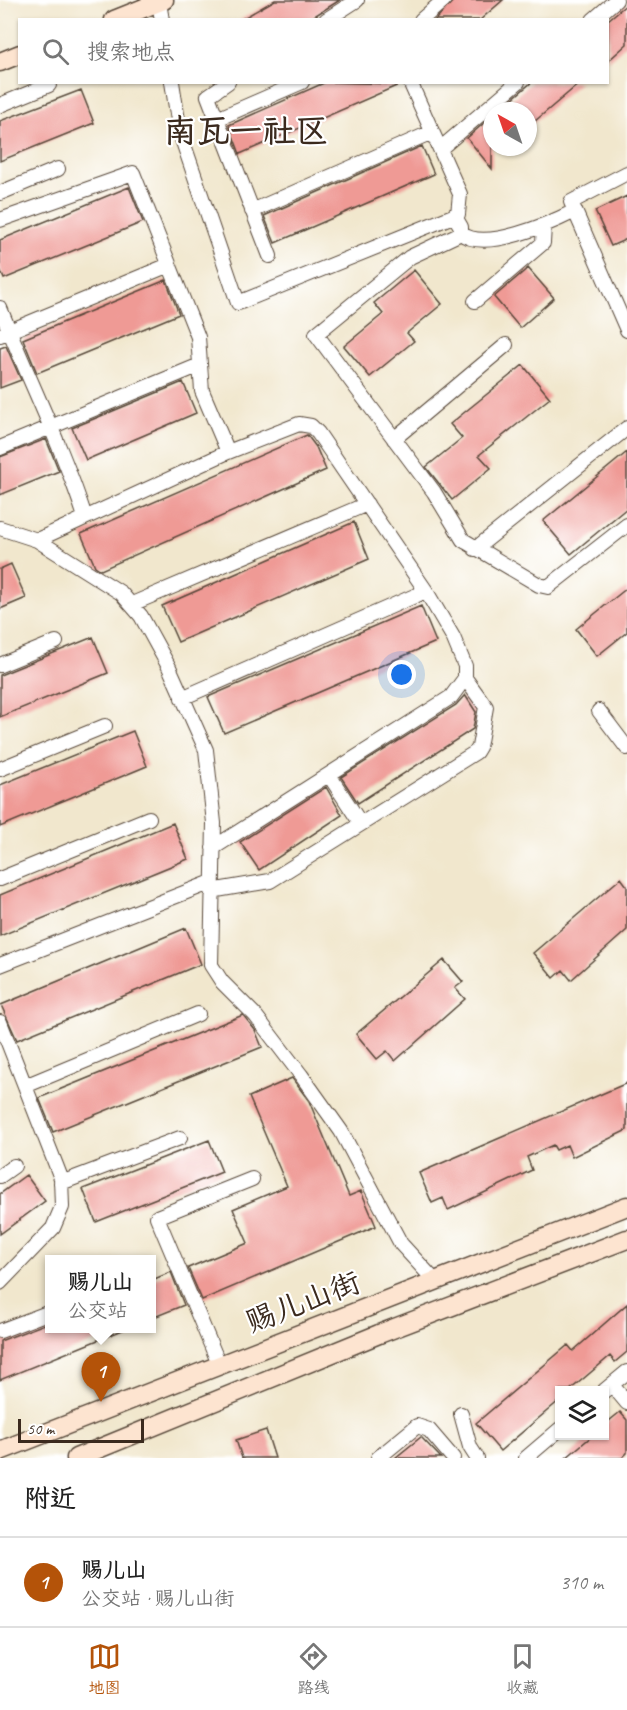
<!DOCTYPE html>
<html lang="zh">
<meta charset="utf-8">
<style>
body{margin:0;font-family:Caveat,"LXGW WenKai TC",sans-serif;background:#f6f6f6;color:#222}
.controls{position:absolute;right:18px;bottom:18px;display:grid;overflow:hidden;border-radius:0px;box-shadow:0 2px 4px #0004}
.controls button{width:54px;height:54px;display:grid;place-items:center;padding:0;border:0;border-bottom:2px solid #e0e0e0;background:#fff;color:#222;font:30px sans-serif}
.compass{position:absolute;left:483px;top:102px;width:54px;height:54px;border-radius:50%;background:#fff;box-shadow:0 2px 4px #0004;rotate:320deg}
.scale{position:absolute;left:18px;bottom:15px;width:126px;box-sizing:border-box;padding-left:6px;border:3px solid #3b2a1e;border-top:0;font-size:16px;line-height:21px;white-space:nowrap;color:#3b2a1e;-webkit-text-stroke:4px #fff;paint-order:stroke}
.you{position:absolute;left:402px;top:675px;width:21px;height:21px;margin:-15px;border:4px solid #fff;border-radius:50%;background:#1a73e8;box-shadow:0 0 0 9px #1a73e833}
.badge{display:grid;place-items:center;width:39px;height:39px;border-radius:50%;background:#b45309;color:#fff;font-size:20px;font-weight:700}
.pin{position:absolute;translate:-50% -50px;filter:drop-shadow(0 2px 3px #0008)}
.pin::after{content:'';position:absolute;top:32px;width:21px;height:18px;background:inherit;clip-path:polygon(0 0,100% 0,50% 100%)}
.popup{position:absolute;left:45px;top:1255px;width:111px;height:78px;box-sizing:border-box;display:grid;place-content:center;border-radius:0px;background:#fff;filter:drop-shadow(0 2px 4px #0005);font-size:20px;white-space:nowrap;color:#767676}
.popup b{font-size:22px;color:#222}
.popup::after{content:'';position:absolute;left:50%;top:100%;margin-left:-12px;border:12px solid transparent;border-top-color:#fff}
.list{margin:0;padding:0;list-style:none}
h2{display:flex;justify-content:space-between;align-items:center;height:78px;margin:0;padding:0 24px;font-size:26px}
h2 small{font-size:20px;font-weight:400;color:#767676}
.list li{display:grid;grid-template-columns:39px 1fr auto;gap:18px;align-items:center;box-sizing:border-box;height:90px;padding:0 24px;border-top:2px solid #e0e0e0}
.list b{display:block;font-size:22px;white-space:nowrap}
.list p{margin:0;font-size:20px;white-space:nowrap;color:#767676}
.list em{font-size:20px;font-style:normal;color:#767676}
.icon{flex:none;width:33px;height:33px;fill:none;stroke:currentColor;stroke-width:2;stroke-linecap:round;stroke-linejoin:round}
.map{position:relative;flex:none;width:627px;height:1458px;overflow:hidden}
.search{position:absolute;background:#fff;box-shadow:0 2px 4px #0004;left:18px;right:18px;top:18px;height:66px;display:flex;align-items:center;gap:15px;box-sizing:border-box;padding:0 21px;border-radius:0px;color:#767676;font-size:22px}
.sheet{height:168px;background:#fff}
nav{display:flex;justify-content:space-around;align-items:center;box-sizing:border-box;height:84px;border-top:2px solid #e0e0e0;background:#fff;font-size:16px;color:#767676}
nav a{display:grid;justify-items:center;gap:3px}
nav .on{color:#b45309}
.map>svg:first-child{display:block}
</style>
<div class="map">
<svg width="627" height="1458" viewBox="0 0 627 1458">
<rect width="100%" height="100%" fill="#fff"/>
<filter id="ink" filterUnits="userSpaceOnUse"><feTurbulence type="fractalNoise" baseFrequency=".0167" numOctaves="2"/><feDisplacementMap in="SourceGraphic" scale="12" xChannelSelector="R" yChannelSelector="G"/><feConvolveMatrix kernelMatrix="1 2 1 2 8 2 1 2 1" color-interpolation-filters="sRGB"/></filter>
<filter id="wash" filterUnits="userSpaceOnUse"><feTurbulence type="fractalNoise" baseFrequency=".008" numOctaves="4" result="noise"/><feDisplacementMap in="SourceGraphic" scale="24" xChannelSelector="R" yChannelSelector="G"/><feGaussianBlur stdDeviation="1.35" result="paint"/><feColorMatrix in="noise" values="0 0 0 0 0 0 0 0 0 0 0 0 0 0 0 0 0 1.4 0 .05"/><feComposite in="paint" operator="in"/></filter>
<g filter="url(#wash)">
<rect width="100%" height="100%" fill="#f1e7cd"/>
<g id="blocks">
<path fill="#ef9a95" d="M275,0H340L308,20H240Z
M454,0H503L480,20H435Z
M627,4V44L608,61V20Z
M326,82L401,84L240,154L229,125Z
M532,82H581L528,127V111H498Z
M81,90L94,123L0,161V121Z
M492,116V169L467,138Z
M422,146L434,174L275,243L264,216Z
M129,187L143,222L4,279L0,269V240Z
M627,196V239L611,246L595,211Z
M528,268L554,298L520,328L494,297Z
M414,270L442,304L407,333L414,341L370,377L344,346L383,314L374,303Z
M166,280L179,314L37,373L23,339Z
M6,346L21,380L0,388V348Z
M523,365L550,398L479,455L491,468L452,500L426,467L462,438L450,424Z
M183,382L196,413L86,460L72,428Z
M307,435L316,447L326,470L101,570L95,566L81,534Z
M46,439L59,471L0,495V457Z
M627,452V508L571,554L543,521Z
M354,522L369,559L178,642L162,606Z
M11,564L26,598L0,609V569Z
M627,588V632L597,656L576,629Z
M421,606L436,642L224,733L208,697Z
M93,637L108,673L0,717V675Z
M465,695L476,712L473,729L358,803L341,777L456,705Z
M133,731L147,766L0,827V785Z
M326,787L342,815L259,870L240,842Z
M173,823L188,859L0,936V895Z
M621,878L627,886V930L571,980L563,970L554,978L533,953Z
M186,928L201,964L17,1040L1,1005Z
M444,960L463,982L455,988L465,999L395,1061L387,1051L377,1059L356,1034Z
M243,1015L255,1030L262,1047L53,1132L39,1098Z
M292,1078L309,1101L349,1196L361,1191L376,1226L202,1300L188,1268L248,1243L233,1209L287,1186L249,1097Z
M627,1083V1130L572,1157L567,1145L556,1150L553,1145L527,1157L532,1170L448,1210L443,1198L432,1203L419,1173Z
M209,1140L222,1172L96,1222L83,1189Z
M26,1175L45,1201L0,1234V1194Z
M171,1272L184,1305L152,1318V1280Z
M627,1304V1352L615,1362L610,1356L570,1390H560V1400L500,1451L476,1423L568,1345L573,1351Z
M50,1322V1329H125L0,1380V1341Z
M620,1412L627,1420V1453L622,1458H566L592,1436H604V1425Z
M266,1430L275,1458H242L236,1440Z
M421,1437L441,1458H395Z"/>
</g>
</g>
<g filter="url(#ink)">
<use href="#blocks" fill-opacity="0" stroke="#564638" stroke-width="1.5"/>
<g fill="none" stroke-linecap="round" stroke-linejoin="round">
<g stroke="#564638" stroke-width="16">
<path id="minor" d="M159,3L162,20
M326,20L357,0
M421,20L444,0
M593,20L616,0
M172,82L180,133L238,303L458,214L460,194L410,82
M228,82L208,96L270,256
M0,105L49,85
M217,119L302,82
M440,149L518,82
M627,173L571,202L627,330
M0,193L58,169
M252,211L432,132
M454,215L461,227V233L410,257L316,334L434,492L463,540L539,585L548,587L627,525
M0,220L133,173L198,337L202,391L228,452
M461,233C484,253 551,223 575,211
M475,301L543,243L544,226
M0,308C28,378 62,446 85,517
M0,335L169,265
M394,439L506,345
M0,448L200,365
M0,528L37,540L121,593L141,616L169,667L206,750L214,823L211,965L222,982L255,1015L301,1075L341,1131L401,1244L435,1281
M37,540L228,452L299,424L311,426L318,433L426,591L453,637L465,666V678L451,697L213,848
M475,549L627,428
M132,604L367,504
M0,665L56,642
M182,698L426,591
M599,711L627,748
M0,769L105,726
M329,775L361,824
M0,879L149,818
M211,891L270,881L476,752L479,747L486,707L465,678
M0,965L212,882
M0,1022L61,1178L62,1207L53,1228L0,1283
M25,1086L198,1014
M0,1176L14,1166
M61,1183L180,1138
M0,1331L50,1312
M219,1364L157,1217L252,1179
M612,1385L627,1403
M604,1391L627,1372
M461,1414L470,1447L477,1458
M378,1458L417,1426L429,1430L453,1458
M526,1458L560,1429"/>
</g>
<g stroke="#564638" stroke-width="21">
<path id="secondary" d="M114,20L164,0
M0,62L20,54
M0,1451L627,1206
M76,1458L379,1334L627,1239"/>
</g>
<use href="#minor" stroke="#fff" stroke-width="14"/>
<use href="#secondary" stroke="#fde4d0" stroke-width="18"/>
</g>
</g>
<g text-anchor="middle" stroke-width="4.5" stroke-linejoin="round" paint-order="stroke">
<g font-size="30" fill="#3b2a1e" stroke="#fff">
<text transform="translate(303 1302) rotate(-21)" y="10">赐儿山街</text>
</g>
<g font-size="33" font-weight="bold" fill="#3b2a1e" stroke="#fff">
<text x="246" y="142">南瓦一社区</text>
</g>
</g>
</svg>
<div class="controls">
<button><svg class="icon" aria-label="layers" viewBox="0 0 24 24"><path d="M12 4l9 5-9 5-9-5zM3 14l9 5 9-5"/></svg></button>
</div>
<svg class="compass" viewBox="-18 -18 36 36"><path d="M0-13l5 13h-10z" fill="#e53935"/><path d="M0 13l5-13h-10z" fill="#767676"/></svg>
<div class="scale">50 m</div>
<div class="you"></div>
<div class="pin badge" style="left:101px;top:1402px">1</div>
<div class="popup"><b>赐儿山</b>公交站</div>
<div class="search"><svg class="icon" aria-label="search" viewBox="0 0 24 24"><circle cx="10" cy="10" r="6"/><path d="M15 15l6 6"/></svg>搜索地点</div>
</div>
<section class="sheet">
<h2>附近<small></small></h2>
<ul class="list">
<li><span class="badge">1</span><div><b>赐儿山</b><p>公交站 · 赐儿山街</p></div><em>310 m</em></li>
</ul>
</section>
<nav>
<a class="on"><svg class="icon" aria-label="map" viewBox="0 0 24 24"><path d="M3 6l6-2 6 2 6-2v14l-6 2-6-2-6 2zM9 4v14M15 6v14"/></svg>地图</a>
<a><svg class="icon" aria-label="directions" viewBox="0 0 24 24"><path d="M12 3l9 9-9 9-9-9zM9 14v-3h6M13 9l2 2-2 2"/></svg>路线</a>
<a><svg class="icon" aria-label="saved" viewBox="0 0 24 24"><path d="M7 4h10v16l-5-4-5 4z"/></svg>收藏</a>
</nav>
